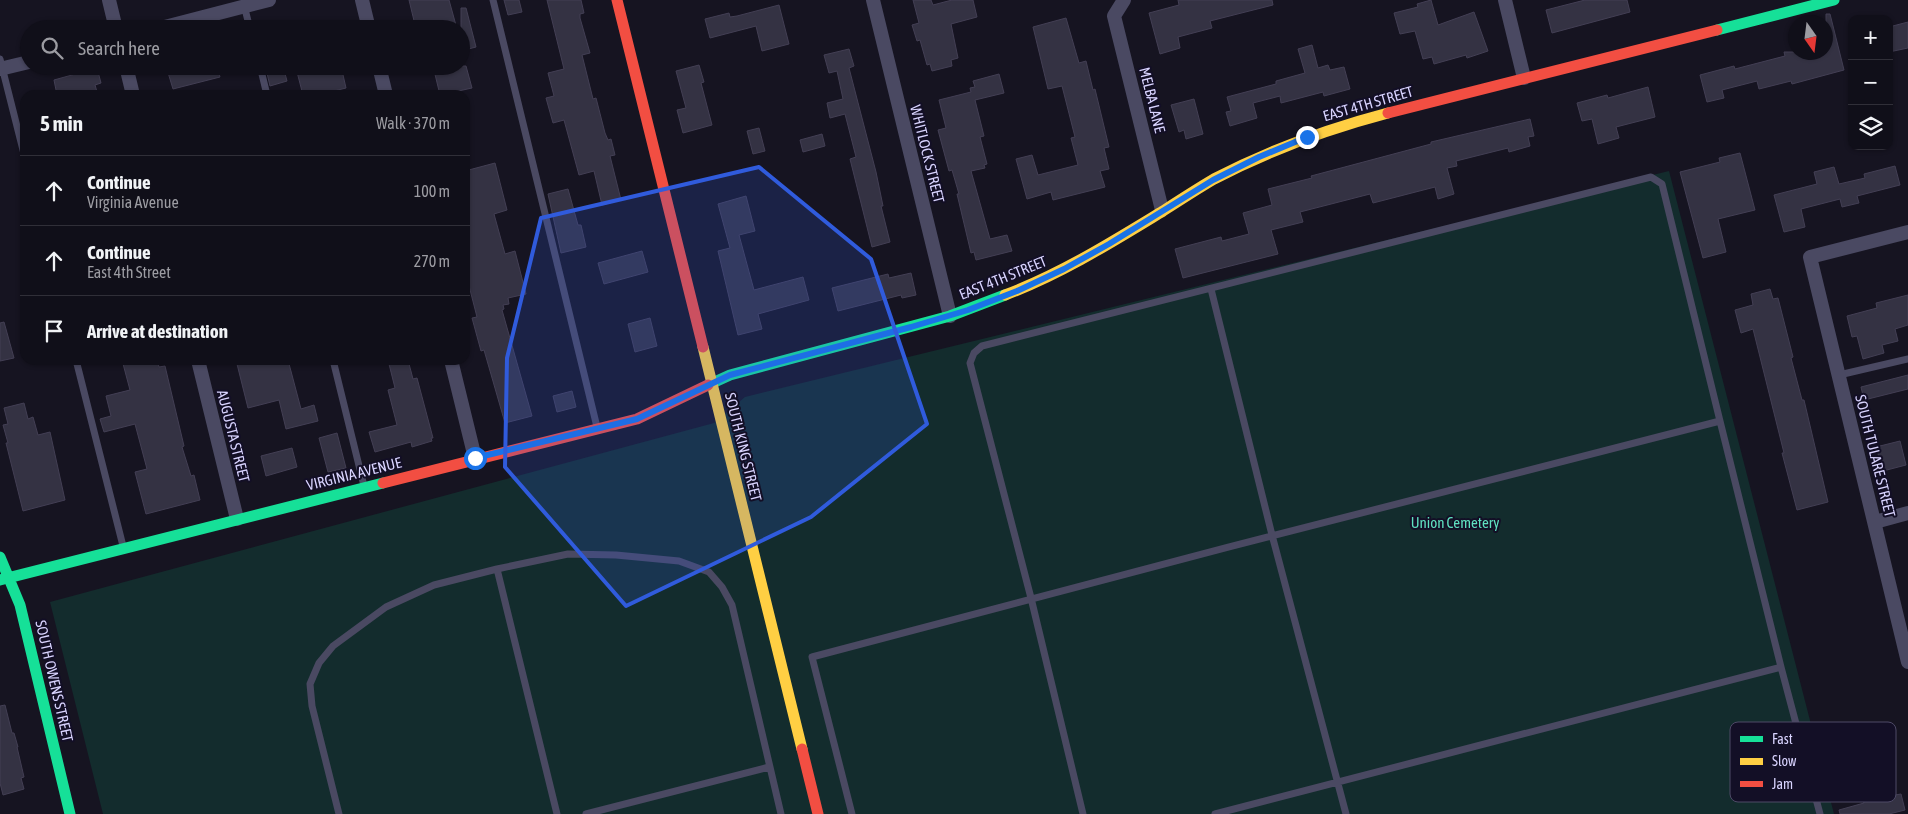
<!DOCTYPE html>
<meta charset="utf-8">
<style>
body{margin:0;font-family:"Asap Condensed",sans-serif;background:#191822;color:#f1f3f6}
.controls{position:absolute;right:15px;top:15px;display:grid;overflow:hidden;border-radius:10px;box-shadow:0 1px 4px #0004}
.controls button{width:45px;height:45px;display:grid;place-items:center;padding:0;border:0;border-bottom:1px solid #302f38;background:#100f19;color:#f1f3f6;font:25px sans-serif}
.compass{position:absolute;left:1788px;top:15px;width:45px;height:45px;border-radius:50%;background:#100f19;box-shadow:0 1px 4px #0004;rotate:166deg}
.stop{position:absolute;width:15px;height:15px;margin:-11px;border:4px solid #1a73e8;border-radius:50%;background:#fff}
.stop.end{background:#1a73e8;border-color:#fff;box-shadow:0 1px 5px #0008}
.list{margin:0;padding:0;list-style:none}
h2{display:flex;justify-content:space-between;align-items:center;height:65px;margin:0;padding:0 20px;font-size:21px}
h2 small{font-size:16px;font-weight:400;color:#9c9ca2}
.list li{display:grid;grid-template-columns:32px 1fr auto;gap:15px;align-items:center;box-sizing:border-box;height:70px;padding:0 20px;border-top:1px solid #302f38}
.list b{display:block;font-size:19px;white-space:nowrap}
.list p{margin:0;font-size:16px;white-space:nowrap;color:#9c9ca2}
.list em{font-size:16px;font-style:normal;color:#9c9ca2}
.icon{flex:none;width:28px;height:28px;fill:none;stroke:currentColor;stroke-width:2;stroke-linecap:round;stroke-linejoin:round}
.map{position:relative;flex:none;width:1908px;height:814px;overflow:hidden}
.search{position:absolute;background:#100f19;box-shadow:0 1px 4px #0004;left:20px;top:20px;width:450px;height:55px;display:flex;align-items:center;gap:12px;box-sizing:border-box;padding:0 18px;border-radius:28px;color:#9c9ca2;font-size:19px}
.panel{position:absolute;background:#100f19;box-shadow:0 1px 4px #0004;left:20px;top:90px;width:450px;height:275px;border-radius:15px}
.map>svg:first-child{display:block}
</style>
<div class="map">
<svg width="1908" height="814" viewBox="0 0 1908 814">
<rect width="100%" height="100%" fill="#161421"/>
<path fill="#132c2d" d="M1669,171L1834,814H103L50,602L714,423L745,397Z"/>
<path fill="#343243" stroke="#433f54" d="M409,0H449L457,29H416Z
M504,0H519L522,12L508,15Z
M547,0H581L584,13L580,14V18L590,53L582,55L593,99L596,98L605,133L608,140L611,139L615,155L610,156L621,200L602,205L594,171L579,175L564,120L553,123L546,98L554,96L548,73L564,69Z
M913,0H931L933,5L952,0H973L977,17L951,24L958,58L951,60L952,66L932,71L930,64L927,65L920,40L917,41L912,25L919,23Z
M1178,0H1272L1273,5L1210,21L1212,28L1178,37L1180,48L1160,54L1149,13L1179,5Z
M1431,0L1438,25L1474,12L1488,51L1467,58L1466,55L1434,64L1432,57L1423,59L1415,31L1400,34L1394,13L1418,7L1417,4Z
M1585,0H1627L1630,12L1552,33L1546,10Z
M779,5L789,44L762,51L756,26L710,38L705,19L729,13L730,17L737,16Z
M461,8H466L476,47L461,51Z
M1826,14H1830L1844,70L1792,84L1791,81L1759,89L1757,81L1722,90L1724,98L1707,102L1700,75L1734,66L1735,69L1785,56L1784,52H1826Z
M1066,18L1079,63L1086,61L1093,90L1095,89L1109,147L1104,148L1109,169L1100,171L1105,187L1053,200L1051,192L1027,199L1016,159L1032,155L1038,175L1078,165L1071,138L1075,137L1062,86L1048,89L1033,27Z
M1908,22V48L1889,52V27Z
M1312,45L1318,68L1328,65L1330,70L1344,67L1350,89L1324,96L1323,92L1281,103L1280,96L1253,103L1257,118L1230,126L1226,112L1231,111L1227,97L1276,84V81L1305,73L1298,49Z
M849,49L854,66L849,68L876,172L883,206H881L890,242L872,247L850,159L856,157L845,114L830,118L827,103L843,99L837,71L829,73L824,55Z
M699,65L704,82L701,83L712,125L683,133L677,110L686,108L676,71Z
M166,66H217L220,77L173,89Z
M276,66H283L287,81L270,86L266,69Z
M320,66H341L346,88L318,95H303L297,72Z
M433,66H466L472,88L440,95Z
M97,68L101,83L95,85L98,95H57L54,80Z
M999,74L1004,93L975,100L984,136L980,137L987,164L984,165L985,168L971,171L990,239L1007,235L1012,251L976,260L974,252L971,253L957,194H959L952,170L949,171L938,130L946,128L939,100L971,92L970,88L975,87L973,81Z
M1648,87L1655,117L1616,127L1619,138L1598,144L1592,119L1582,121L1577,103L1607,95L1608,98Z
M1194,99L1203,134L1186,139L1184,130L1179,132L1171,105Z
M1530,119L1534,136L1528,137L1530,146L1509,152L1508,148L1456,161L1457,166L1447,168L1454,194L1438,199L1435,187L1373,203L1370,194L1300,212L1303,222L1271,230L1278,254L1183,278L1175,249L1221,237L1222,241L1249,234L1243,213L1272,205L1268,189L1312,178L1311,176L1431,144V142Z
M759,128L765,151L753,154L747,131Z
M822,134L825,146L803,152L800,140Z
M1740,153L1755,210L1718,219L1726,252L1703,258L1680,172L1720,162L1719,158Z
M495,163L507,210L494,214L505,254L515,251L526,294L508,298L509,304L503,305L504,309L502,310L532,416L505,423L484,350L481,351L472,318L477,317L467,278H465V171Z
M1895,166L1900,185L1857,196L1859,203L1842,207L1840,199L1801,209L1805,227L1784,232L1774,195L1817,184L1814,172L1834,167L1839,184L1865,178L1864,174Z
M568,189L578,225H581L586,247L561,253L548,194Z
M746,196L755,231L739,235L754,290L803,277L809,300L758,314L762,329L738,335L718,251L730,248L718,204Z
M642,251L648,272L604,284L598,263Z
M911,273L916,295L902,298L901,295L838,311L832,288L888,274L889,278Z
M1770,289L1773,299L1778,298L1793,357L1791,358L1802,400H1804L1828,502L1797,510L1782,453H1784L1753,329L1741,333L1735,310L1753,305L1751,294Z
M1908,295V325L1895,329L1898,341L1882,345L1884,353L1863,359L1857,336L1852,337L1847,316L1877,308L1876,303Z
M650,318L657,346L635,352L628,324Z
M4,322L14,358L0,361V323Z
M122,360H157L159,367L165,366L184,446L182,447L191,476L194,475L200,500L146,514L135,472L147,469L135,424L104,432L100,419L111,416L106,396L130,390Z
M236,360H288L301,409L314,405L318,421L286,429L279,400L248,408Z
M388,360H408L413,379L417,378L433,438H431L432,441L412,447L411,442L375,452L369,432L397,425L388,390L395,388Z
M1908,375V389L1864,400L1861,387Z
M572,391L576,407L557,412L553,396Z
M24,403L28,419L33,417L38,435L50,432L65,500L23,511L6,443H8L3,425L8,424L4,408Z
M337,433L346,468L328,472L319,438Z
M1900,441L1906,465L1883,471L1876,447Z
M292,448L297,467L266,476L261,456Z
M5,705L12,733H14L18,747H17L24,777L21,778L24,789L3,795L0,783V706Z
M1892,781L1895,795L1901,794L1905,810L1889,814H1840L1839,810L1864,803L1860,789Z"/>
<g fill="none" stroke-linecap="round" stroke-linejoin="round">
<path stroke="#4a4962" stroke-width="7" d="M493,0L597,427
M244,5L250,29
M0,59L25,158
M260,66L267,95
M1211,289L1272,535L1346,814
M76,360L123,546
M333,360L364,486
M1839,375L1908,359
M1720,421L1781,667L1820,814
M497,569L557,814
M339,814L312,706L310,684L319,663L333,646L386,607L434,585L497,569L568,554L616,555L679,561L709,572L722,587L732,605L781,814
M586,814L769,767
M852,814L812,657C1114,576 1417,498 1720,421L1662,184L1651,177L982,346L974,353L970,363L1031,598L1083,814
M1215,814L1781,667"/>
<path stroke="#4a4962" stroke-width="14" d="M109,0L116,29
M362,0L369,29
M873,0L950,316
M1124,0L1114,16L1162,210
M1505,0L1524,78
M157,29L269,0
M126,66L133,95
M379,66L386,95
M0,69L29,62
M1908,232L1810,257L1908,662
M198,360L237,519
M451,360L475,458
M1875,522L1908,513"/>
<path stroke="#16e098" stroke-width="11" d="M1717,30L1834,0
M708,385L730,375L950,316L1005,295
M0,557L20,605L70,814
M0,580L383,483"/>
<path stroke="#ffcf43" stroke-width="11" d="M1005,295C1061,274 1112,242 1163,211C1180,200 1197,189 1214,179C1270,150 1327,129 1388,113
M703,347L802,749"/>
<path stroke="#f24e42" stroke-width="11" d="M617,0L703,347
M1388,113L1717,30
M383,483L637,419L708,385
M802,749L818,814"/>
</g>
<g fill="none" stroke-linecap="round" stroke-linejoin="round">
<path stroke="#1a73e8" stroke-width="6" d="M475,458L637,419L730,375L911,327L968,310L1017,291L1064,269L1109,244L1213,180L1259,157L1307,137"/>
</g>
<path fill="#305bdc" fill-opacity="0.2" stroke="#305bdc" stroke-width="4" stroke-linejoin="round" d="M759,167L871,259L927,424L811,517L626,606L505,467L507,358L541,218Z"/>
<g text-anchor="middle" stroke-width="4" stroke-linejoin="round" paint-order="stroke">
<g font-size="15" fill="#d9d4ff" stroke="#130f26">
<text transform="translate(1152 100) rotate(76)" y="5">MELBA LANE</text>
<text transform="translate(1368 104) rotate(-16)" y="5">EAST 4TH STREET</text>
<text transform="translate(927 154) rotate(76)" y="5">WHITLOCK STREET</text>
<text transform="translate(1003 278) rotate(-22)" y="5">EAST 4TH STREET</text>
<text transform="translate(233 436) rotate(76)" y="5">AUGUSTA STREET</text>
<text transform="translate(743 447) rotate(76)" y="5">SOUTH KING STREET</text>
<text transform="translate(1875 456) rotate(76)" y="5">SOUTH TULARE STREET</text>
<text transform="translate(354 474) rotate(-14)" y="5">VIRGINIA AVENUE</text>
<text transform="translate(54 681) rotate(77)" y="5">SOUTH OWENS STREET</text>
</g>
<g font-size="15" fill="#5fe0c0" stroke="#130f26">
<text x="1455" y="528">Union Cemetery</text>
</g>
</g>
<rect x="1730" y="722" width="166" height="80" rx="8" fill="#130f26" stroke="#4e4a67" stroke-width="1"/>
<rect x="1740" y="736" width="23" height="6" fill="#16e098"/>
<rect x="1740" y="758" width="23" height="7" fill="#ffcf43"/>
<rect x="1740" y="781" width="23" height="6" fill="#f24e42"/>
<g font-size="14" fill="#d9d4ff">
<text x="1772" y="744">Fast</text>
<text x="1772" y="766">Slow</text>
<text x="1772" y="789">Jam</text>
</g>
</svg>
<div class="controls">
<button>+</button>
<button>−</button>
<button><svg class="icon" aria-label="layers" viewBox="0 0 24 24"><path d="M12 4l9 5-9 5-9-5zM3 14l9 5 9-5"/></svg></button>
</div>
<svg class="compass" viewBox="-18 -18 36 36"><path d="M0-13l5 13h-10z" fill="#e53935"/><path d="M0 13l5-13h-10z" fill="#9c9ca2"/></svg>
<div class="stop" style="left:475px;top:458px"></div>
<div class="stop end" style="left:1307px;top:137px"></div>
<div class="search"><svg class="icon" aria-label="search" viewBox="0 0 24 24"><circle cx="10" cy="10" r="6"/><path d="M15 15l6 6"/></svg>Search here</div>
<section class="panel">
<h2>5 min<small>Walk · 370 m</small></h2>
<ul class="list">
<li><svg class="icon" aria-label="ahead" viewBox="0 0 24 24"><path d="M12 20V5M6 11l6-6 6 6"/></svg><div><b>Continue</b><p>Virginia Avenue</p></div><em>100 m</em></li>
<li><svg class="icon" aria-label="ahead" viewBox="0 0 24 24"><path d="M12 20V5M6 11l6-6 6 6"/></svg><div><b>Continue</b><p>East 4th Street</p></div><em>270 m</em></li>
<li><svg class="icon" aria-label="arrive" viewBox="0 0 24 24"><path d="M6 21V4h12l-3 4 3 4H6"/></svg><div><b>Arrive at destination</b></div></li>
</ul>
</section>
</div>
